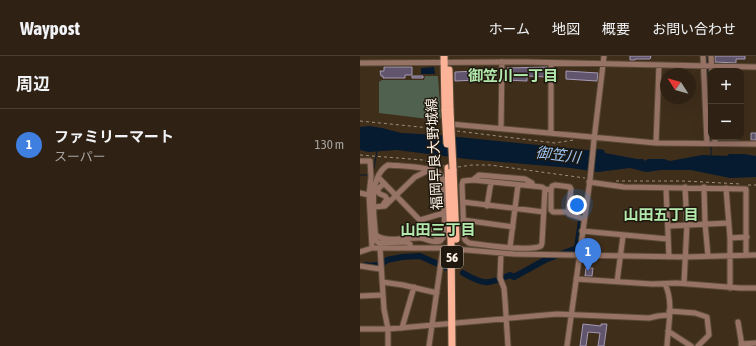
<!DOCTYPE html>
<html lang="ja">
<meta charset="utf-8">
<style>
body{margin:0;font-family:"Asap Condensed","Noto Sans JP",sans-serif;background:#3b2f22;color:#f1f3f6}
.controls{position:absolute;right:12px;top:12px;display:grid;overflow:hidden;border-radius:8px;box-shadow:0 4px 16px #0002}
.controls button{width:36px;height:36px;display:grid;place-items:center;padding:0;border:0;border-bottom:1px solid #4a3f34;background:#2f2214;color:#f1f3f6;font:20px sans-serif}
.compass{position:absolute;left:300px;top:12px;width:36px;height:36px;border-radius:50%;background:#2f2214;box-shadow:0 4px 16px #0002;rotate:306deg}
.you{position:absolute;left:217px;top:149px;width:14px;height:14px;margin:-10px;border:3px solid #fff;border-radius:50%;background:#1a73e8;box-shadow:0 0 0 6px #1a73e833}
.badge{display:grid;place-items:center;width:26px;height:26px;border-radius:50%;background:#8c9099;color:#fff;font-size:13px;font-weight:700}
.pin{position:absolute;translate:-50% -33px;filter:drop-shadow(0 1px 2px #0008)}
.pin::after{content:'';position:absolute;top:21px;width:14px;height:12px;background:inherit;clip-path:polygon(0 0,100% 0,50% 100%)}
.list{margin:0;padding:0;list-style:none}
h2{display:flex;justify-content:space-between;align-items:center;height:52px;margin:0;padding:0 16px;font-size:17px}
h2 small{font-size:13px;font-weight:400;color:#a7a4a0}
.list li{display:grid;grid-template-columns:26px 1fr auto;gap:12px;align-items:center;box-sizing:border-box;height:72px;padding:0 16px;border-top:1px solid #4a3f34}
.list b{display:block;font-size:15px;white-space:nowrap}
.list p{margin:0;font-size:13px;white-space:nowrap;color:#a7a4a0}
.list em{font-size:13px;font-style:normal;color:#a7a4a0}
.map{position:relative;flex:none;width:396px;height:290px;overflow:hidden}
header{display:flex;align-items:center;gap:24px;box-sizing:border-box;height:56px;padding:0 20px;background:#2f2214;border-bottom:1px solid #4a3f34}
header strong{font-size:19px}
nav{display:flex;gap:22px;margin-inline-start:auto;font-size:14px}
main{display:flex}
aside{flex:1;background:#2f2214}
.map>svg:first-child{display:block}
</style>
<header>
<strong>Waypost</strong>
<nav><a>ホーム</a><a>地図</a><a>概要</a><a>お問い合わせ</a></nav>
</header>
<main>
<aside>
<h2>周辺<small></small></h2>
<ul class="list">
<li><span class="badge" style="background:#3f7fe0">1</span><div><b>ファミリーマート</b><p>スーパー</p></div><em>130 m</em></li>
</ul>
</aside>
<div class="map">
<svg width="396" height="290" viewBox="0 0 396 290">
<rect width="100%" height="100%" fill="#3f2e1a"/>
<path fill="#506150" d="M65,20H78L81,62L77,64L19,57V26L22,24H64Z"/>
<path fill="#061a30" d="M74,11L75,18H61V12Z
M9,70L22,72L41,77L79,79L227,94L239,93L244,94L245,97L277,103H283L285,105L288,103H304L310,105L342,99L367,100L369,98H384L396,100V121L370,122L331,114H301L286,116L270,112L238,116L211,112L107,103L37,94L8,96L0,94V71Z"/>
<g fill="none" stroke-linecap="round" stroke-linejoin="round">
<path stroke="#061a30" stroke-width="1" d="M347,0L348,7
M348,13L350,85
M351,91V99
M13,117L17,95
M0,119H9"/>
<path stroke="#061a30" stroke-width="6" d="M6,209L11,210L22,208L27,204L42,201L60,200L87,212
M103,217C124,229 128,229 150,219L154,221L185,204L217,192L221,165"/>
</g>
<path fill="#60556d" stroke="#a69ab5" d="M270,0H291L290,3H275V4H270Z
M355,0H385V3H376V7L355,6Z
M24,11H52V19H45V22H23V20H21L20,15H24Z
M187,11V21L167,20V25L146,24L147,12Z
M116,15L117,24L95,25V16Z
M206,15L238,17L237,25L206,23Z
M52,20H63V22H52Z
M391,77H396V84H391Z
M226,212H233L232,220H225Z
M223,268L241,270V268H247L244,290H238L240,277L228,276L226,290H220Z"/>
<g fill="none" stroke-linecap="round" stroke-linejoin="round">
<g stroke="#5a4a37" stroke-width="7">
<path id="minor" d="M343,0L347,87
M351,0L352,15
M0,7L166,6L396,11
M90,68L296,87L396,88
M141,72L142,6
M191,77V7
M355,81V88
M234,84L244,0
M296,87L299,9
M0,105H10L11,121L9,139L12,192
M18,121L80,185
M113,124L119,119L165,123L172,127L173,130
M229,126L264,131L386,133V199
M344,131L345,167L348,200
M306,132L309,201
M366,132L370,182V232
M185,133L182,187L181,190C168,196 125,189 109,187L105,184L104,180L102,129L103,125L113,124L182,131L185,133L191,134
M0,137L9,139
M103,146L184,156
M23,149L27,143L25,140L20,138L18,136V133L24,127
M127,150L131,126
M14,151L25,150L55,121L69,114
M208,156L211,133L210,131L195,129L192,130L191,134V154L193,156H208L209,158L224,163
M60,164L84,157
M103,164L153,171
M309,170L369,167
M222,175L308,183
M16,179C26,187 48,181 61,182C67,183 74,188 80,185C83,183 84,180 85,177L83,124C82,121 81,118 78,116C70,111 39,110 28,109C6,122 15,164 16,185L19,187L47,186L50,188L51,192
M370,182L387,181
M150,191L158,129
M20,192L24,253L28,273V290
M0,196L12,192H83L154,198L325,201L396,199
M141,197L140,222L144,232L145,244L148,290
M0,210L20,213
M216,223L292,228L316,227L380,232H396
M22,226L43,229L77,237
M257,226L263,180
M324,227L327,168L325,131
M305,228C314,246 308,270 307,290
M0,240L23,239
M309,255L335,257L347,261L349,279L338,290
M378,266L382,290
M42,272L54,231
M0,273H28L197,258L289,262L298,260L309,259
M308,275L331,290
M381,288L396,287
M69,290L83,192
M207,290L230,124"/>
</g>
<g stroke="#5a4a37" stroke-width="9">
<path id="major" d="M84,0L85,55
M89,14L90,54
M88,112L91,184L92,290
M93,113L96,183"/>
</g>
<path stroke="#9d8f7f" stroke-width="1" stroke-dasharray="3 3" stroke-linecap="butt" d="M0,65L80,73
M97,75L195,87L213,84
M0,99L63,104L84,110
M98,111L112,109H130L225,122
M256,125H324L381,128
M388,129H396"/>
<use href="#minor" stroke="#977365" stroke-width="5"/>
<use href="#major" stroke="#fcb397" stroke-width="7"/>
<g stroke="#5a4a37" stroke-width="7" stroke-linecap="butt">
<path id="minor-bridge" d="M230,124L234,84"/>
</g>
<g stroke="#5a4a37" stroke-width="9" stroke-linecap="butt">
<path id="major-bridge" d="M90,54L93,113
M85,55L87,88"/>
</g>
<use href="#minor-bridge" stroke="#977365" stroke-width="5"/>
<use href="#major-bridge" stroke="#fcb397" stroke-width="7"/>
</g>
<g text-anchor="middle" stroke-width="3" stroke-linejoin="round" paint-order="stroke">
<rect fill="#1f180f" stroke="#bbb1a6" stroke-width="1" x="81" y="190" width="22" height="22" rx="3"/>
<g font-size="13" font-weight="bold" fill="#fef3e6">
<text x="92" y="206">56</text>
</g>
<g font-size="14" fill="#fef3e6" stroke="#1f180f">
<text transform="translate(74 98) rotate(-93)" y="5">福岡早良大野城線</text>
</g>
<g font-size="15" font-weight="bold" fill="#b2eaad" stroke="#1f180f">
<text x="153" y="25">御笠川一丁目</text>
<text x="301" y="164">山田五丁目</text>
<text x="78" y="179">山田三丁目</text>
</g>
<g font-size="15" font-style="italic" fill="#9bc3f3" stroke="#1f180f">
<text transform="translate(198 99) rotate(7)" y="5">御笠川</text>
</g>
</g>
</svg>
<div class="controls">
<button>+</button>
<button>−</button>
</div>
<svg class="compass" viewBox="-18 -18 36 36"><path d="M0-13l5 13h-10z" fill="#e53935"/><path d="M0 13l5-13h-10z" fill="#a7a4a0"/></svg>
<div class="you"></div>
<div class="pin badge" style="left:228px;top:215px;background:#3f7fe0">1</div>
</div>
</main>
